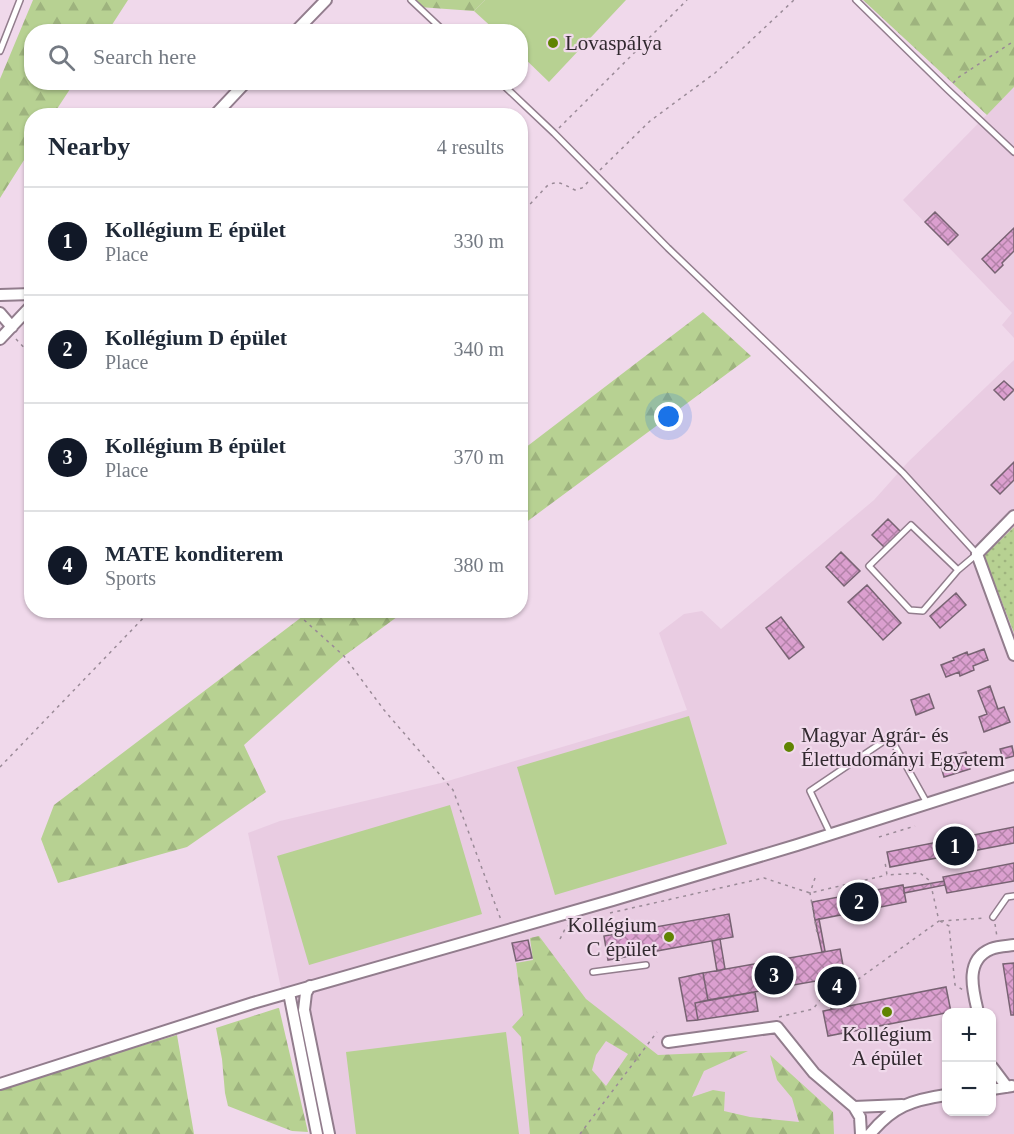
<!DOCTYPE html>
<meta charset="utf-8">
<style>
body{margin:0;font-family:Georgia,serif;background:#f2f2f3;color:#1f2937}
.controls{position:absolute;right:18px;bottom:18px;display:grid;overflow:hidden;border-radius:12px;box-shadow:0 2px 4px #0004}
.controls button{width:54px;height:54px;display:grid;place-items:center;padding:0;border:0;border-bottom:2px solid #e0e1e3;background:#fff;color:#1f2937;font:30px sans-serif}
.you{position:absolute;left:669px;top:417px;width:21px;height:21px;margin:-15px;border:4px solid #fff;border-radius:50%;background:#1a73e8;box-shadow:0 0 0 9px #1a73e833}
.badge{display:grid;place-items:center;width:39px;height:39px;border-radius:50%;background:#111827;color:#fff;font-size:20px;font-weight:700}
.pin{position:absolute;translate:-50% -50%;border:3px solid #fff;box-shadow:0 2px 6px #0006}
.list{margin:0;padding:0;list-style:none}
h2{display:flex;justify-content:space-between;align-items:center;height:78px;margin:0;padding:0 24px;font-size:26px}
h2 small{font-size:20px;font-weight:400;color:#747a83}
.list li{display:grid;grid-template-columns:39px 1fr auto;gap:18px;align-items:center;box-sizing:border-box;height:108px;padding:0 24px;border-top:2px solid #e0e1e3}
.list b{display:block;font-size:22px;white-space:nowrap}
.list p{margin:0;font-size:20px;white-space:nowrap;color:#747a83}
.list em{font-size:20px;font-style:normal;color:#747a83}
.icon{flex:none;width:33px;height:33px;fill:none;stroke:currentColor;stroke-width:2;stroke-linecap:round;stroke-linejoin:round}
.map{position:relative;flex:none;width:1014px;height:1134px;overflow:hidden}
.search{position:absolute;background:#fff;box-shadow:0 2px 4px #0004;left:24px;top:24px;width:504px;height:66px;display:flex;align-items:center;gap:15px;box-sizing:border-box;padding:0 21px;border-radius:24px;color:#747a83;font-size:22px}
.panel{position:absolute;background:#fff;box-shadow:0 2px 4px #0004;left:24px;top:108px;width:504px;height:510px;border-radius:24px}
.map>svg:first-child{display:block}
</style>
<div class="map">
<svg width="1014" height="1134" viewBox="0 0 1014 1134">
<defs>
<pattern id="grass-dots" width="8" height="8" patternUnits="userSpaceOnUse" patternTransform="scale(1.5)"><rect width="8" height="8" fill="#b7d192"/><path d="M2 2h.1M6 6h.1" fill="none" stroke="#9eb37e" stroke-width="1.8" stroke-linecap="round"/></pattern>
<pattern id="forest-firs" width="22" height="20" patternUnits="userSpaceOnUse" patternTransform="scale(1.5)"><rect width="22" height="20" fill="#b7d192"/><path d="M5 1l3.5 6h-7zM16 11l3.5 6h-7z" fill="#9eb37e"/></pattern>
<pattern id="building-cross-hatch" width="8" height="8" patternUnits="userSpaceOnUse" patternTransform="scale(1.5)"><rect width="8" height="8" fill="#db9fcf"/><path d="M0 0l8 8M0 8l8-8" fill="none" stroke="#b282a8"/></pattern>
</defs>
<rect width="100%" height="100%" fill="#f0d9eb"/>
<path fill="#e9cce2" fill-rule="evenodd" d="M1014,87V338L1002,325L1012,313L903,200Z
M1014,360V527L984,557L1014,633V1134H312L248,833L280,821L441,783L687,710L659,633L684,614L702,611L721,629L874,500L908,462ZM946,1012H992V1112H946Z"/>
<path fill="url(#grass-dots)" d="M1014,527V633L984,556Z"/>
<path fill="url(#forest-firs)" fill-rule="evenodd" d="M33,0H128L108,31L32,32V82L74,83L53,115L32,116L31,149L0,198V79Z
M411,0H485L474,11L419,7Z
M863,0H1014V87L987,115Z
M703,312L751,356L521,526V451Z
M311,610L405,611L344,656L244,745L266,792L187,847L58,883L41,839L54,805Z
M539,936L586,999L658,1055L748,1051L704,1071L692,1097L713,1090L725,1092L724,1111L750,1117L799,1122L792,1098L777,1080L770,1055L833,1112L834,1134H530L521,1037L512,1027L523,1015L516,963L533,960L530,938ZM606,1041L628,1054L606,1086L592,1070L596,1055Z
M278,1008H279L308,1132L292,1131L228,1106L225,1093L222,1059L216,1028Z
M177,1035L194,1134H0V1088Z"/>
<path fill="#b7d192" d="M485,0H626L549,82L521,55L520,32L496,31L474,11Z
M689,716L727,844L555,895L517,767Z
M450,805L482,914L309,965L277,856Z
M506,1032L519,1134H356L346,1052Z"/>
<path fill="url(#building-cross-hatch)" stroke="#786373" stroke-width="1.5" d="M935,212L958,235L948,245L925,222Z
M1014,228V251L1002,263L1003,265L995,273L982,259Z
M1004,381L1014,390L1004,400L994,390Z
M1014,462V480L1000,494L991,485Z
M888,519L901,532L885,548L872,535Z
M841,552L860,571L844,586L826,567Z
M867,585L901,623L883,640L848,602Z
M956,593L966,605L940,628L930,616Z
M781,617L804,647L789,659L766,628Z
M984,649L988,660L973,666L974,670L960,676L959,672L946,677L941,665L954,660L953,658L967,652L968,655Z
M990,686L998,709L1004,707L1010,722L984,732L979,717L987,714L978,691Z
M929,694L934,708L916,715L911,700Z
M1012,746L1014,756L1003,759L1000,749Z
M966,752L970,769L944,777L939,760Z
M1014,827V843L890,867L887,852Z
M1014,863V881L947,893L943,877Z
M944,881L945,885L904,893V888Z
M903,885L906,902L815,920L812,902Z
M729,914L733,937L608,960L604,936Z
M819,919L825,951L822,952L815,920Z
M720,939L725,969L717,971L712,941Z
M528,940L532,958L516,961L512,943Z
M840,949L845,976L708,1000L703,973Z
M1014,963V1015H1011L1003,964Z
M703,973L708,1000L695,1003L698,1020L687,1021L679,978Z
M832,978L837,1008L831,1009L826,979Z
M946,987L951,1012L828,1036L823,1011Z
M755,992L758,1011L698,1020L695,1003Z"/>
<g fill="none" stroke-linecap="round" stroke-linejoin="round">
<g stroke="#927d8d" stroke-width="8">
<path id="service" d="M411,0L445,32
M856,0L947,89L1014,152
M0,51L20,0
M500,82L554,133L668,248L903,473L977,554L958,570L923,611L910,610L869,566L911,525L958,570
M831,835L810,791L890,737L927,803
M993,917L1007,897L1014,896
M593,972L646,965"/>
</g>
<g stroke="#927d8d" stroke-width="14">
<path id="minor" d="M295,32L326,0
M214,116L246,82
M0,295L32,294
M0,313L12,327
M0,339L32,305
M1014,516L977,554L1014,655
M310,986L306,993L304,1010L329,1134
M289,993L317,1134
M978,1012C973,991 964,960 991,949C998,946 1007,946 1014,945
M668,1042L777,1027L814,1073L854,1107L860,1117L861,1134
M992,1067L1007,1087
M0,1084L253,1003L613,900L797,845L1014,776
M992,1089L1012,1086
M854,1107L902,1105
M870,1134C893,1106 912,1100 946,1095"/>
</g>
<path stroke="#9a8a97" stroke-width="1.5" stroke-dasharray="3 4.5" stroke-linecap="butt" d="M953,83L959,77L1014,41
M559,128L687,0
M600,170L650,121L715,73L743,48L794,0
M520,215L547,186C558,179 564,185 575,190L582,188L590,180
M16,339L32,356
M293,610L344,656L384,710L453,790L501,920
M0,767L151,610
M879,837L915,826
M815,878L810,893L817,933
M610,913L764,878L810,893L887,875
M940,921L949,926L955,985L963,990
M941,921L984,918
M995,924L997,937
M560,939L566,927L569,925
M779,1017L813,1009L821,999L839,993L939,921L930,881L920,873L887,875L885,862
M580,1134L657,1032"/>
<use href="#service" stroke="#fff" stroke-width="5"/>
<use href="#minor" stroke="#fff" stroke-width="10"/>
</g>
<g fill="#608402" stroke="#f0d9eb" stroke-width="2">
<circle cx="553" cy="43" r="6"/>
<circle cx="789" cy="747" r="6"/>
<circle cx="669" cy="937" r="6"/>
<circle cx="887" cy="1012" r="6"/>
</g>
<g text-anchor="middle" stroke-width="4.5" stroke-linejoin="round" paint-order="stroke">
<g font-size="21" fill="#31292f" stroke="#f0d9eb" text-anchor="start">
<text x="565" y="50">Lovaspálya</text>
<text x="801" y="742">Magyar Agrár- és<tspan x="801" dy="24">Élettudományi Egyetem</tspan></text>
<text x="657" y="932" text-anchor="end">Kollégium<tspan x="657" dy="24">C épület</tspan></text>
<text x="887" y="1041" text-anchor="middle">Kollégium<tspan x="887" dy="24">A épület</tspan></text>
</g>
</g>
</svg>
<div class="controls">
<button>+</button>
<button>−</button>
</div>
<div class="you"></div>
<div class="pin badge" style="left:955px;top:846px">1</div>
<div class="pin badge" style="left:859px;top:902px">2</div>
<div class="pin badge" style="left:774px;top:975px">3</div>
<div class="pin badge" style="left:837px;top:986px">4</div>
<div class="search"><svg class="icon" aria-label="search" viewBox="0 0 24 24"><circle cx="10" cy="10" r="6"/><path d="M15 15l6 6"/></svg>Search here</div>
<section class="panel">
<h2>Nearby<small>4 results</small></h2>
<ul class="list">
<li><span class="badge">1</span><div><b>Kollégium E épület</b><p>Place</p></div><em>330 m</em></li>
<li><span class="badge">2</span><div><b>Kollégium D épület</b><p>Place</p></div><em>340 m</em></li>
<li><span class="badge">3</span><div><b>Kollégium B épület</b><p>Place</p></div><em>370 m</em></li>
<li><span class="badge">4</span><div><b>MATE konditerem</b><p>Sports</p></div><em>380 m</em></li>
</ul>
</section>
</div>
